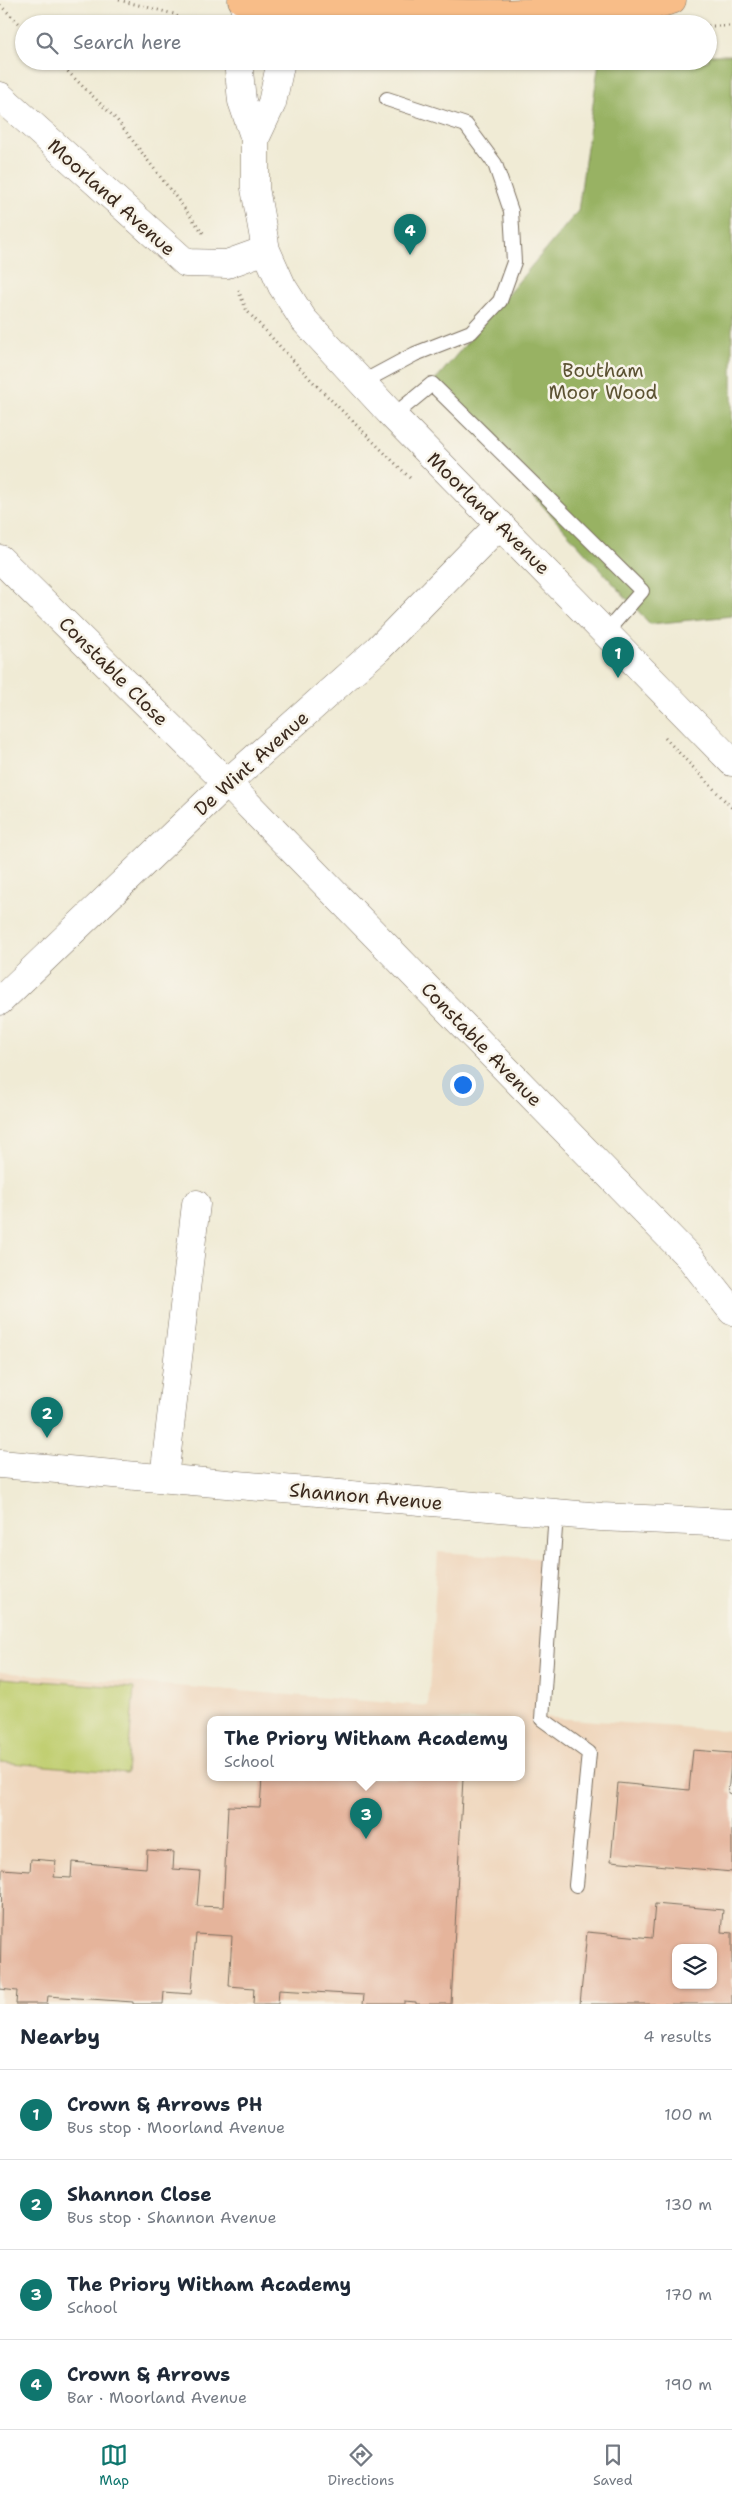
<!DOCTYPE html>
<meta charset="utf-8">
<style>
body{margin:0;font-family:"Shantell Sans",sans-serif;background:#f2f2f3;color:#1f2937}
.controls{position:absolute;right:15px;bottom:15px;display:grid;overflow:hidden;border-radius:10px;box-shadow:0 1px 4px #0004}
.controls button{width:45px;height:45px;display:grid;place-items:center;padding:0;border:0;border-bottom:1px solid #e0e1e3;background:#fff;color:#1f2937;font:25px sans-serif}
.you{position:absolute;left:462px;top:1084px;width:18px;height:18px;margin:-12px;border:4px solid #fff;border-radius:50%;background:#1a73e8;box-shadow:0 0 0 8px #1a73e833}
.badge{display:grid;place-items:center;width:32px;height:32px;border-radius:50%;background:#0f766e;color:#fff;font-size:16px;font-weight:700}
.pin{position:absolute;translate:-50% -41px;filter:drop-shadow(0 1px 2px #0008)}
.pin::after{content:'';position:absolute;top:26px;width:18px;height:15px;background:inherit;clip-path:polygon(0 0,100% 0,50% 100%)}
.popup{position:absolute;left:207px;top:1716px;width:318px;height:65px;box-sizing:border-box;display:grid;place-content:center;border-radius:10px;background:#fff;filter:drop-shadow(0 1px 4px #0005);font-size:16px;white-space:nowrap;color:#747a83}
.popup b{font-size:19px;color:#1f2937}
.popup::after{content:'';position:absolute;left:50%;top:100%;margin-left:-10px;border:10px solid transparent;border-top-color:#fff}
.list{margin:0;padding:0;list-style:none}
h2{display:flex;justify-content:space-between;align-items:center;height:65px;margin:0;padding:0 20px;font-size:21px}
h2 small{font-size:16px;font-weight:400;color:#747a83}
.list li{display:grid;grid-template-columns:32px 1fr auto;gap:15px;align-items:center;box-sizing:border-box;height:90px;padding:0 20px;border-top:1px solid #e0e1e3}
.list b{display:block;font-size:19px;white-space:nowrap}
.list p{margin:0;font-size:16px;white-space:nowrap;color:#747a83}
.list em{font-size:16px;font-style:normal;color:#747a83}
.icon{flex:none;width:28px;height:28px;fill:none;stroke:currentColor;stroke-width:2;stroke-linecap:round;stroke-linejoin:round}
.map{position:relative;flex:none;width:732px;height:2004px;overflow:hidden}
.search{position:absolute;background:#fff;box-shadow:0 1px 4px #0004;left:15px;right:15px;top:15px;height:55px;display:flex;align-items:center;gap:12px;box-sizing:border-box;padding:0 18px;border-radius:28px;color:#747a83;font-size:19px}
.sheet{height:425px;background:#fff}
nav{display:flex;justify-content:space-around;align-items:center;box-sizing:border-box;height:70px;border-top:1px solid #e0e1e3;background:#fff;font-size:14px;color:#747a83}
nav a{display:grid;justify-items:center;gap:2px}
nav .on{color:#0f766e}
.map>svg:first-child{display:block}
</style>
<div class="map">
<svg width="732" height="2004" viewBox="0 0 732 2004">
<rect width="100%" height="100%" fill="#f7f3e8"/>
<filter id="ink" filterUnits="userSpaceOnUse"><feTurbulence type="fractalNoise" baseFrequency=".02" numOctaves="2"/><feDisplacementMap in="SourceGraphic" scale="10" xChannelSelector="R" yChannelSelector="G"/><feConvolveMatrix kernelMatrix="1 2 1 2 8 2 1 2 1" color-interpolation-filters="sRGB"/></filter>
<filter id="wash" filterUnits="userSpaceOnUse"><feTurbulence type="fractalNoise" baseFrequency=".0096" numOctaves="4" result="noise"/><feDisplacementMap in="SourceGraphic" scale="20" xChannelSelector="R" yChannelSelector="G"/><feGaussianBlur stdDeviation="1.12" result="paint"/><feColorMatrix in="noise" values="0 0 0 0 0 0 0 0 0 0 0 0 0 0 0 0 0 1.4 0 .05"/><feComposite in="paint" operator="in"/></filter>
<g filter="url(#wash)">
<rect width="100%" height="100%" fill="#f0ebd5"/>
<path fill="#efd6bc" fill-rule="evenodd" d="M438,1552L554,1559L542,1717L732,1731V2004H0V1672L428,1706ZM211,1720H521V1778H211ZM676,1948H713V1985H676Z"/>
<path fill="#c1cf72" stroke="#7e7c48" d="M0,1678L134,1688L127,1773L0,1762Z"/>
<path fill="#98b264" stroke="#6a6e41" d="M708,55H732V616L650,624L432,384L578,211L599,61H708Z"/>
<g id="blocks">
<path fill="#e5b49b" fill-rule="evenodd" d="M693,1750L732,1753L728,1793L732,1794V1872L611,1861L618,1783L689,1790Z
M262,1778H463L451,2004H416V2002L404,2001V2004H363L364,1995L279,1990L278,2004H253L254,1988L229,1986L232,1936L196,1934L191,1994L164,1992L163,2004H133V2002L48,1996L47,2004H16L17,1991L0,1989L2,1869L30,1871L31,1859L56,1861L54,1877L71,1878L72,1862L146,1868L147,1850L174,1852L173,1869L200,1871L197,1906L223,1907L228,1806L260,1807Z
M655,1904L723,1910L721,1932L732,1933V2004H580L587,1932L652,1938ZM676,1948H713V1985H676Z"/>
</g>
</g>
<g filter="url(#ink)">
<use href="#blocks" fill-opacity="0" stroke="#7a6e5e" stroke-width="1"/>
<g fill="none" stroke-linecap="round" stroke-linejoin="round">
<g stroke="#7a6e5e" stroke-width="16">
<path id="service" d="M361,383L415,354L471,332L500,301L514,262L511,211L495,164L466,125L387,99
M393,416L432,384L642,591L606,632
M556,1513L542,1719L589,1753L576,1885"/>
</g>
<g stroke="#7a6e5e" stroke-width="29">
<path id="minor" d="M243,24L247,0
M288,24L291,0
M238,61L242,101L255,139V188L266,250L282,286L303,319L393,416L732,762
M0,96L186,263L227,264L266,250
M255,139L272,103L281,61
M0,559L227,783L691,1259L732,1311
M0,1001L227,783L378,649L500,524
M0,1464L601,1517L732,1523
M164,1478L196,1204"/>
</g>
<g stroke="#7a6e5e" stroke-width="29">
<path id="primary" d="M242,0L350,11L492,14L639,9L672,0"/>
</g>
<path stroke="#7a6e5e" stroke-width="3" stroke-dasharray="1 4" stroke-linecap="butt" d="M119,0L174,14L188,24
M0,5L24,28
M708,26H732
M57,61L117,120L204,234
M238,290L247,311L315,384L412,480
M665,738L732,808"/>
<use href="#service" stroke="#fff" stroke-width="14"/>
<use href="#minor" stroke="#fff" stroke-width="28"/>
<use href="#primary" stroke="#f8bd88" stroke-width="28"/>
</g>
</g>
<g text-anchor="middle" stroke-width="5" stroke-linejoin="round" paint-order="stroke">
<g font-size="19" fill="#3b2a1e" stroke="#f7f3e8">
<text transform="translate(112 197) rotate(42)" y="7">Moorland Avenue</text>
<text transform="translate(489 513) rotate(45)" y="7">Moorland Avenue</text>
<text transform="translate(114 671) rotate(45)" y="7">Constable Close</text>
<text transform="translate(251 763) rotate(-42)" y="7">De Wint Avenue</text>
<text transform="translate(482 1044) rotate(46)" y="7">Constable Avenue</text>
<text transform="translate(366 1496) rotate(5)" y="7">Shannon Avenue</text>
</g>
<g font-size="19" fill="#5c5333" stroke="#f7f3e8">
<text x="603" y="377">Boutham<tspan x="603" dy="22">Moor Wood</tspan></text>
</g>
</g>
</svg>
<div class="controls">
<button><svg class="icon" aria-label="layers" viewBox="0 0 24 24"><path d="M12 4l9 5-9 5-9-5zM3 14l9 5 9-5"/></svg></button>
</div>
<div class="you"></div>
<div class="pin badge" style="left:618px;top:678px">1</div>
<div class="pin badge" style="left:47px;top:1438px">2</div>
<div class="pin badge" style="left:366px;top:1839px">3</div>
<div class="popup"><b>The Priory Witham Academy</b>School</div>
<div class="pin badge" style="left:410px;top:255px">4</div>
<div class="search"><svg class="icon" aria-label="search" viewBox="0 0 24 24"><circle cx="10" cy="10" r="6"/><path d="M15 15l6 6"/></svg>Search here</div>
</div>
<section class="sheet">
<h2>Nearby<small>4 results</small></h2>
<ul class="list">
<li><span class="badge">1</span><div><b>Crown &amp; Arrows PH</b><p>Bus stop · Moorland Avenue</p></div><em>100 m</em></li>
<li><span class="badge">2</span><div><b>Shannon Close</b><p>Bus stop · Shannon Avenue</p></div><em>130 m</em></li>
<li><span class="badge">3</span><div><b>The Priory Witham Academy</b><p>School</p></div><em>170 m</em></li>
<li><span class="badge">4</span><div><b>Crown &amp; Arrows</b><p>Bar · Moorland Avenue</p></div><em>190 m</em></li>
</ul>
</section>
<nav>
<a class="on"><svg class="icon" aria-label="map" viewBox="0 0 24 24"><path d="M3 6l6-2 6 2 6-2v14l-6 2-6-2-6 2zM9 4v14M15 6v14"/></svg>Map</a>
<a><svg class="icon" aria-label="directions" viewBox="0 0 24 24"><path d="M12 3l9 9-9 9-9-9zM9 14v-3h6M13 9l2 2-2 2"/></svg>Directions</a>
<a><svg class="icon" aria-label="saved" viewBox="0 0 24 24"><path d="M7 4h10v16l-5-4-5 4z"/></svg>Saved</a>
</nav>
